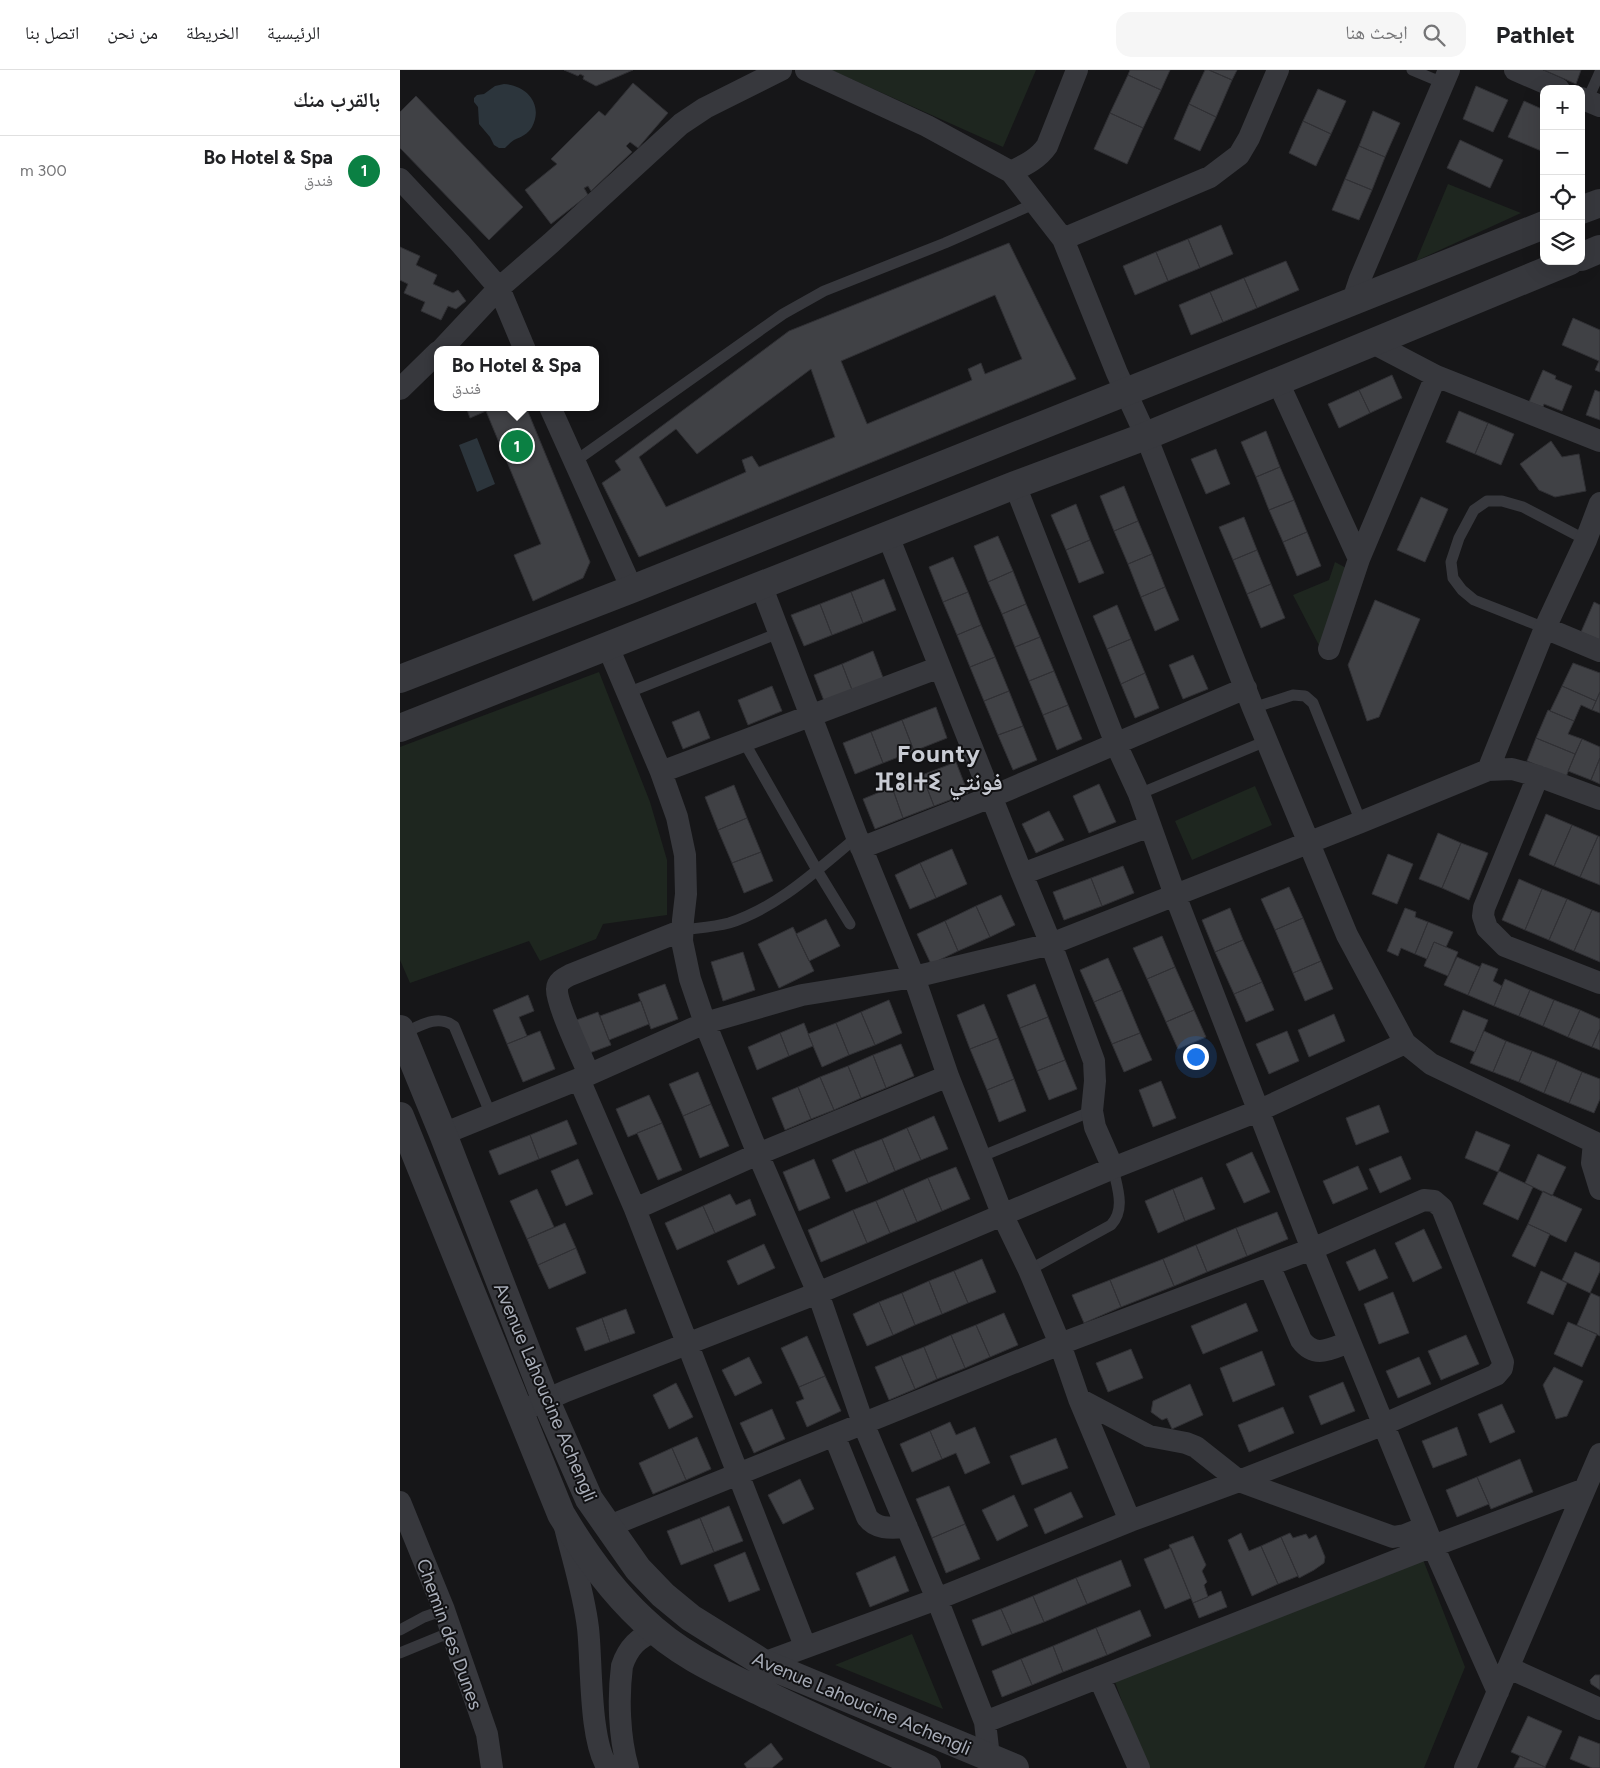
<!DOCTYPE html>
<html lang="ar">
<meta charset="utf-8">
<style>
body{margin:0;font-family:Figtree,"Noto Naskh Arabic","Noto Sans Tifinagh",sans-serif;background:#f6f6f6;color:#202124;direction:rtl}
.controls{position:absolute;right:15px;top:15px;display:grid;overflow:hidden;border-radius:10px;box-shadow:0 5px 20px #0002}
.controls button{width:45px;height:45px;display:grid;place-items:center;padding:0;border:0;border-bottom:1px solid #e0e0e0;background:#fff;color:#202124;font:25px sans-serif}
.you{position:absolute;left:795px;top:986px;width:18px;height:18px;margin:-12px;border:4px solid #fff;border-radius:50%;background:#1a73e8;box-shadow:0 0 0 8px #1a73e833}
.badge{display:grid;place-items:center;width:32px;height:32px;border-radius:50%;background:#0b8043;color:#fff;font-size:16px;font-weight:700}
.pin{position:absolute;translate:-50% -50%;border:2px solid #fff;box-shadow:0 1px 5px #0006}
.popup{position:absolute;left:34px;top:276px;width:165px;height:65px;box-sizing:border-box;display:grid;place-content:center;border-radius:10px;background:#fff;filter:drop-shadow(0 1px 4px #0005);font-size:16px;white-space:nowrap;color:#757577}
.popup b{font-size:19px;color:#202124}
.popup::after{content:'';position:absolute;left:50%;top:100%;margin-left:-10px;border:10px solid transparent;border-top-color:#fff}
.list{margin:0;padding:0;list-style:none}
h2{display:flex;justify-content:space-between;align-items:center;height:65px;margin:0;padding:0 20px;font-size:21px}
h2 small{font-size:16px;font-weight:400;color:#757577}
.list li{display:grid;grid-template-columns:32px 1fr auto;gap:15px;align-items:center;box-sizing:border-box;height:70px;padding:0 20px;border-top:1px solid #e0e0e0}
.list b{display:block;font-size:19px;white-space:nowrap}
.list p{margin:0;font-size:16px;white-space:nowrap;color:#757577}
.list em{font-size:16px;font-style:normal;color:#757577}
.icon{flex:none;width:28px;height:28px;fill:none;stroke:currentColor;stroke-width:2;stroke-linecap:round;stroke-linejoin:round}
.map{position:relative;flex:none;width:1200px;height:1698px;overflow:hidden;direction:ltr}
header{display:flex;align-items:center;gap:30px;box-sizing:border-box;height:70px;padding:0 25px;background:#fff;border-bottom:1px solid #e0e0e0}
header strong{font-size:24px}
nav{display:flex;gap:28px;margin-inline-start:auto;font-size:18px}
.search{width:350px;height:45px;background:#f6f6f6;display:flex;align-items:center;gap:12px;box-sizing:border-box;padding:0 18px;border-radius:15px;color:#757577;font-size:19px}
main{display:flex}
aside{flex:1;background:#fff}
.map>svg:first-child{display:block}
</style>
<header>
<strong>Pathlet</strong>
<div class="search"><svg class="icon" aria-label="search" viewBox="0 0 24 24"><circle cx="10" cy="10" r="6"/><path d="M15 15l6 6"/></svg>ابحث هنا</div>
<nav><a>الرئيسية</a><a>الخريطة</a><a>من نحن</a><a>اتصل بنا</a></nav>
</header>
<main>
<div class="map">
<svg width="1200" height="1698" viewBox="0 0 1200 1698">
<rect width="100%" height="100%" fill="#161618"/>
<path fill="#1e261f" d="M431,0H636L603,77Z
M1048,114L1121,143L1016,191Z
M935,492L950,500L923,583L893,525L929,510Z
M199,602L250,732L267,790V845L203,854L196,869L140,891L129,871L10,913L0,890V677Z
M855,716L872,755L792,790L775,751Z
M1022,1487L1065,1597L1024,1698H746L715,1612Z
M512,1564L543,1639L435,1595Z"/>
<path fill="#2c353c" d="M104,14C126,15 144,34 132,57C128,64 121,67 114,70C111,72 108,75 105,78H99L94,75L90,67L79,54L78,37L74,32V28L77,25L84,24L95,16Z
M77,368L95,414L77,422L59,375Z"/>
<path fill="#404145" stroke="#303034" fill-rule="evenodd" d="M164,0H233L196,16L183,9L184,6L180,4L178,6Z
M730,0H770L761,20L728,5Z
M805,0H809L832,10L816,47L789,34Z
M809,0H837L832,10Z
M1144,0H1181L1176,14Z
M728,5L761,20L743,58L710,43Z
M233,13L268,43L238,78L230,72L226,76L232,82L191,121L188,116L184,118L188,125L151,154L125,120L157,94L151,89L199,41L205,46Z
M1076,16L1108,30L1093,62L1063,49Z
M918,19L946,31L931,64L903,51Z
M16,26L123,137L89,170L0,78V42Z
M1124,31L1144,40V82L1108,67Z
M789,34L816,47L800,81L774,69Z
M973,41L1000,53L985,87L959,76Z
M710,43L743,58L727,94L694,79Z
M903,51L931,64L916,96L889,83Z
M1060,70L1103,90L1090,118L1047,98Z
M959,76L985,87L972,120L945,109Z
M945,109L972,120L959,150L932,140Z
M821,155L833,184L800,198L788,169Z
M788,169L800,198L768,211L756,182Z
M609,173L676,309L239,487L202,413L221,400L215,391L389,261ZM595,225L622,289L585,304L581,293L568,299L572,310L467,354L441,291ZM411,299L435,367L359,397L352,386L342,390L346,402L266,437L239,387L276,359L297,384Z
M0,177L20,186L16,195L37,205L33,214L53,223L58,220L66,231L56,239L48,236L41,250L21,241L25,232L4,223L8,214L0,210Z
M756,182L768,211L735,225L723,196Z
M886,191L899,220L857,238L844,208Z
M844,208L857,238L823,252L810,222Z
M810,222L823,252L791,265L779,235Z
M1173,248L1200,260V302L1195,300L1199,291L1162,275Z
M1143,300L1156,306L1155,309L1172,316L1162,341L1144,334L1143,337L1129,332Z
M992,305L1002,328L970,343L959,320Z
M959,320L970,343L939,358L928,334Z
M1195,320L1200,322V350L1186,345Z
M66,337H126L190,492L183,508L133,531L114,485L141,474L86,341L70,348Z
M1059,341L1088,353L1075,384L1046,372Z
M1088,353L1114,364L1101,395L1075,384Z
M866,361L880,397L856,407L841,372Z
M1151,371L1162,387L1179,384L1186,421L1155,427L1139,420L1120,394Z
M816,379L830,414L806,424L791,389Z
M880,397L894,430L869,440L856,407Z
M724,416L738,451L714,461L700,426Z
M1021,427L1048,439L1025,492L997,480Z
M894,430L907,462L883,472L869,440Z
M676,434L690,470L666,480L651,445Z
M844,447L857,480L833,490L819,457Z
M738,451L752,484L728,494L714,461Z
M907,462L921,496L897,506L883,472Z
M598,466L613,501L588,512L574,476Z
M690,470L704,503L679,513L666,480Z
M857,480L871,514L847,524L833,490Z
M752,484L765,517L741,527L728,494Z
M553,487L568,522L543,532L529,497Z
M613,501L626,534L602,544L588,512Z
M484,509L496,540L463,553L451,522Z
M871,514L885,548L861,558L847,524Z
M765,517L779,550L755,561L741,527Z
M451,522L463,553L432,565L420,534Z
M568,522L581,555L557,565L543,532Z
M975,530L1020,549L979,647L967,651L948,595Z
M1194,532L1200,535V570L1181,562Z
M420,534L432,565L404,576L391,545Z
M626,534L640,567L615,577L602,544Z
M717,535L731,569L707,579L693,546Z
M581,555L595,587L570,597L557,565Z
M640,567L654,601L629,611L615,577Z
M731,569L745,603L721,614L707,579Z
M473,581L485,613L454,625L442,594Z
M793,585L808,619L783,629L769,595Z
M595,587L609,621L584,631L570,597Z
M1173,593L1200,603V622L1196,631L1162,616Z
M442,594L454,625L426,636L414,605Z
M654,601L668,635L643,645L629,611Z
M745,603L759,638L735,648L721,614Z
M372,616L382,641L348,655L338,630Z
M1162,616L1196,631L1192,640L1181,635L1174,651L1150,641Z
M609,621L623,656L598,665L584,631Z
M1200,622V643L1192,640Z
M668,635L682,669L657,680L643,645Z
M536,637L547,668L514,681L502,650Z
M1148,640L1174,651L1168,664L1182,669L1175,684L1136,668Z
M299,641L310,668L283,679L272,652Z
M502,650L514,681L483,693L471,662Z
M623,656L637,690L613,700L598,665Z
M471,662L483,693L455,704L443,673Z
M1136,668L1175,684L1166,707L1127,691Z
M1182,669L1200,677V688L1191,710L1168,701Z
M1200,688V714L1191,710Z
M556,692L568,723L534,736L522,705Z
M522,705L534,736L503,748L492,717Z
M699,714L716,752L689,763L673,726Z
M334,715L347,748L318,760L305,727Z
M492,717L503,748L475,759L463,729Z
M649,741L664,770L636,783L622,754Z
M1146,744L1172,755L1154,796L1129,785Z
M347,748L361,782L332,793L318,760Z
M1172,755L1198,766L1180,807L1154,796Z
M1038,763L1061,773L1042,818L1019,809Z
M1198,766L1200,767V815L1180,807Z
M1061,773L1088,783L1069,830L1042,818Z
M552,779L567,814L536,828L520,793Z
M361,782L373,811L344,823L332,793Z
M988,784L1013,794L997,834L972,824Z
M520,793L536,828L510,839L495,805Z
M723,796L734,823L702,836L691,808Z
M691,808L702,836L664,850L653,822Z
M1119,809L1142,819L1125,860L1102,850Z
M889,817L903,848L875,860L861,829Z
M1142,819L1167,829L1149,870L1125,860Z
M601,825L615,855L590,867L576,836Z
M1167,829L1192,840L1174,881L1149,870Z
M576,836L590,867L558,881L545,851Z
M830,838L843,870L815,882L802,850Z
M1005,838L1016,842L1015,847L1028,852L1015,884L1001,878L998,886L987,881Z
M1192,840L1200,843V892L1174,881Z
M903,848L921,891L893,903L875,860Z
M426,849L440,876L409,891L396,864Z
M545,851L558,881L531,894L517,864Z
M1028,852L1053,862L1046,877L1034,872L1027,889L1015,884Z
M393,857L414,901L379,918L358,874Z
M762,866L775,897L747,909L733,878Z
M843,870L862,912L834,924L815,882Z
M1034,872L1058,882L1048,906L1024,896Z
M343,882L355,920L323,931L311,892Z
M1057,887L1080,897L1068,925L1044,915Z
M708,888L722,920L694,932L680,900Z
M921,891L933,919L905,931L893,903Z
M1082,893L1098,899L1093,911L1102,916L1094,936L1068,925Z
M775,897L794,940L766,952L747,909Z
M1105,909L1130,920L1119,946L1094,936Z
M862,912L874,940L846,952L834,924Z
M265,914L278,949L251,959L238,924Z
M635,914L648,947L620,958L607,925Z
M722,920L740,963L712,974L694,932Z
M1130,920L1154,930L1143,956L1119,946Z
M128,925L134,941L119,947L127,966L107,974L93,940Z
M489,930L502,963L475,975L461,942Z
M1154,930L1180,940L1168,967L1143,956Z
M241,931L249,954L209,970L200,946Z
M584,934L598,968L570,979L557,945Z
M794,940L806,967L778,979L766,952Z
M1063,940L1088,950L1075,982L1050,972Z
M1180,940L1200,949V959L1192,977L1168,967Z
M198,942L211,975L184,985L171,952Z
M461,942L475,975L449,985L436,953Z
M934,944L945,971L909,987L898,960Z
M648,947L665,990L637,1001L620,958Z
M404,953L413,976L389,986L380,963Z
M436,953L449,985L422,997L408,964Z
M1200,959V980L1192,977Z
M140,961L155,999L123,1012L107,974Z
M887,961L899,991L869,1004L856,974Z
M1084,961L1106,971L1093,1002L1070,993Z
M380,963L389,986L357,1000L348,977Z
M740,963L752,990L724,1002L712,974Z
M598,968L614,1009L587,1020L570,979Z
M1106,971L1132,981L1119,1012L1093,1002Z
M501,974L514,1006L486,1018L473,985Z
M1132,981L1157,991L1144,1023L1119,1012Z
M473,985L486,1018L461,1028L448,996Z
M665,990L677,1019L649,1030L637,1001Z
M1157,991L1182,1002L1169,1033L1144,1023Z
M448,996L461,1028L434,1040L420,1007Z
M298,1002L311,1034L283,1046L269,1014Z
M1182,1002L1200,1009V1029L1194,1043L1169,1033Z
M420,1007L434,1040L411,1049L398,1017Z
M614,1009L626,1041L599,1052L587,1020Z
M761,1011L776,1048L753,1057L739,1020Z
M398,1017L411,1049L385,1060L372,1028Z
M249,1025L262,1053L228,1067L216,1039Z
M311,1034L329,1076L300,1088L283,1046Z
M979,1035L989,1062L956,1075L946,1048Z
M534,1046L548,1079L521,1090L507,1058Z
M167,1050L177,1074L139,1089L130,1065Z
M262,1053L282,1100L258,1110L237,1063Z
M507,1058L521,1090L495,1101L482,1069Z
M1076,1061L1110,1075L1098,1102L1065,1088Z
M130,1065L139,1089L99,1105L89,1081Z
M482,1069L495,1101L468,1113L454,1080Z
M454,1080L468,1113L446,1122L432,1090Z
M852,1082L870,1122L844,1133L826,1094Z
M1138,1084L1166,1097L1152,1126L1125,1113Z
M1001,1086L1011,1109L980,1123L969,1099Z
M178,1089L193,1124L166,1136L151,1101Z
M414,1089L430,1128L399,1141L383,1102Z
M958,1096L968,1119L933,1134L923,1111Z
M556,1097L570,1129L542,1141L528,1108Z
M1099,1101L1133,1117L1118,1150L1083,1134Z
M802,1107L815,1139L785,1151L773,1119Z
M528,1108L542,1141L517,1152L503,1119Z
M137,1119L154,1157L127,1169L110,1131Z
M503,1119L517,1152L490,1163L476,1131Z
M773,1119L785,1151L758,1163L745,1131Z
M1143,1121L1182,1139L1166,1172L1128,1154Z
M330,1124L336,1135L350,1129L356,1145L315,1163L303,1136Z
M476,1131L490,1163L467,1173L453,1140Z
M303,1136L315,1163L277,1180L265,1153Z
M453,1140L467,1173L421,1192L408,1160Z
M877,1142L888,1169L847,1186L836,1158Z
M165,1153L176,1178L138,1195L127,1169Z
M1128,1154L1150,1164L1135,1197L1112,1186Z
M836,1158L847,1186L807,1202L796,1175Z
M1024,1159L1042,1198L1013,1212L995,1173Z
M364,1174L375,1198L338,1215L327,1191Z
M796,1175L807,1202L774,1216L763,1189Z
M176,1178L186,1203L149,1219L138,1195Z
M975,1179L988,1208L959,1221L946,1192Z
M1175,1182L1200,1193V1201L1190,1223L1162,1210Z
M582,1189L596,1222L568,1233L554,1201Z
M763,1189L774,1216L721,1237L710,1210Z
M554,1201L568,1233L542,1244L529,1211Z
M1141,1201L1167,1213L1153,1245L1127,1233Z
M710,1210L721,1237L684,1253L672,1225Z
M529,1211L542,1244L515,1255L502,1223Z
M993,1222L1009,1263L979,1274L964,1234Z
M502,1223L515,1255L493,1265L479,1232Z
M1191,1223L1200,1227V1266L1177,1255Z
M479,1232L493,1265L467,1276L453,1244Z
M846,1233L858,1261L803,1284L791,1256Z
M226,1239L235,1263L210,1272L202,1248Z
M604,1243L618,1275L590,1287L576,1255Z
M202,1248L210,1272L185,1281L176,1258Z
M1168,1252L1197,1264L1182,1297L1154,1284Z
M576,1255L590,1287L565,1298L551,1265Z
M551,1265L565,1298L537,1309L524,1277Z
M1066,1265L1079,1294L1041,1310L1028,1281Z
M407,1266L425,1306L399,1317L381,1278Z
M524,1277L537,1309L515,1319L501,1286Z
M731,1279L743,1308L708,1322L696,1293Z
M862,1281L875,1315L833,1332L820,1298Z
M501,1286L515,1319L489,1330L475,1297Z
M349,1287L362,1313L335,1326L322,1300Z
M1019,1287L1031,1314L998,1328L986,1301Z
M1154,1297L1183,1311L1167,1346L1156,1349L1143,1315Z
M425,1306L441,1341L407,1357L396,1332L404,1329L399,1317Z
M943,1312L955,1341L921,1355L909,1326Z
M276,1313L293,1347L269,1359L253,1325Z
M790,1314L803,1345L772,1359L767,1348L762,1350L751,1342L753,1331Z
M1102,1334L1115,1362L1090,1373L1078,1344Z
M883,1337L894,1363L849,1382L838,1355Z
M372,1339L385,1369L354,1383L340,1353Z
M550,1352L556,1365L575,1357L590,1393L565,1404L556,1383L542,1389L530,1361Z
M1057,1357L1067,1385L1033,1398L1022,1371Z
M530,1361L542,1389L512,1402L500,1374Z
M297,1367L311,1399L286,1410L272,1378Z
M656,1368L668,1398L622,1415L610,1386Z
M272,1378L286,1410L253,1424L239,1393Z
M1120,1389L1133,1422L1091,1439L1077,1407Z
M1077,1407L1089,1434L1057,1447L1046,1420Z
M400,1409L414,1439L383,1454L368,1425Z
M549,1416L565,1454L532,1468L516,1429Z
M671,1422L683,1447L645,1464L634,1439Z
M614,1425L628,1456L597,1471L582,1440Z
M329,1436L343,1471L314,1482L300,1448Z
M300,1448L314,1482L281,1495L267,1461Z
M565,1454L580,1489L546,1503L532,1468Z
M841,1463L849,1481L861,1476L878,1514L852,1526L828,1470Z
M890,1463L893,1468L906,1464L909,1469L916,1465L925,1487L924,1493L914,1500L899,1508L881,1467Z
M793,1466L806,1495L802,1501L807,1512L804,1515L808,1527L793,1533L769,1475Z
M881,1467L898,1506L878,1514L861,1476Z
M771,1478L791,1528L765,1539L744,1489Z
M345,1482L360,1520L329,1532L314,1495Z
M495,1486L509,1521L470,1537L456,1503Z
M721,1490L731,1516L687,1534L676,1508Z
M676,1508L687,1534L644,1552L633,1526Z
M821,1521L827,1537L799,1548L793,1533Z
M633,1526L644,1552L612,1564L601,1539Z
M601,1539L612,1564L582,1576L572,1550Z
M740,1540L751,1566L707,1585L696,1558Z
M696,1558L707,1585L663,1602L653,1576Z
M653,1576L663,1602L632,1615L621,1589Z
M621,1589L632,1615L602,1627L592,1601Z
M1195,1605H1200V1620L1191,1614L1190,1610Z
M1128,1646L1162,1661L1145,1697L1111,1682Z
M1179,1666L1200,1674V1698H1192L1170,1689Z
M371,1673L383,1689L372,1698H347L344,1694Z
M1120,1686L1145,1697V1698H1114Z"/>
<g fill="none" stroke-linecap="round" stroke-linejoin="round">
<path stroke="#37383d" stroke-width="11" d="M1012,0L1043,13
M1187,31L1200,2
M174,392L383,244L424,221L545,173L636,133
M1145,558L1074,530L1062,520L1053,508L1051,492L1059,468L1074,440L1087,431H1102L1123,437L1186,470
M227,623L379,563
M853,638L893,625L905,626L913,633L961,752
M343,670L417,800L450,854
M739,724L866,671
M283,860C297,858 314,857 329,853C379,837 418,799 457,767
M2,964C18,957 37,943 54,956L91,1045
M580,1087L692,1041
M629,1200L711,1155C726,1139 717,1117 713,1098
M0,1560L24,1547L44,1540
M0,1583L51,1562"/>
<path stroke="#37383d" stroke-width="22" d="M406,0L527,56L611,102L663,169L717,303L746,366L853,638L947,865L1005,973L1031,994L1200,1075
M1115,0L1159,19
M1181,28L1200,36
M611,102C625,95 638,89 647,76L677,0
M0,109L60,173L99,218L125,280
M663,169L810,107L839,85L849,68L878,0
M952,233L960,209L1049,0
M971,272L1036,306L1200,371
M41,280L99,218L151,173L281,54L305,38L381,0
M878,312L959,489
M0,319L38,282
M150,337L232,519
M615,415L716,674L739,724L775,825L912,1179L1033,1476L1098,1622
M488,466L622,804L651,874L694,991L695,1011L692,1041L695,1057L713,1098
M361,515L457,767L514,907L548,1006L580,1087L603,1146L629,1200L660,1274L679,1329L730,1451
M1145,558L1200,581
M208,577L261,702L277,747L285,785L286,824L283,850L282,871L290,909L305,953L358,1084L418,1223L463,1353L537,1529L585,1652L589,1687
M929,579L959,489L1036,306
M1088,700L1112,699L1138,706L1200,729
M261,702L540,597
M1138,706L1084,838L1083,846L1087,858L1105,876L1200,913
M461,778L591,727L846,618
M622,804L750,756
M189,1004C182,988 156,933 157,919C157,912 164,908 170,905L283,860
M179,1009L235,1139L405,1576
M43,1064L179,1009L305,953L402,925L514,907L651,874L961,752L1088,700L1145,558L1186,470L1200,433
M1194,1072L1192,1093L1200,1119
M235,1139L358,1084L548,1006
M869,1195L901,1270C915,1289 930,1279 949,1272
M679,1329L749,1366L786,1373L796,1377L839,1411L993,1467L1005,1465L1025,1457
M119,1342L166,1321L418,1223L713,1098L858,1041L1005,973
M434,1365L467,1447C476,1460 492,1458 507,1457
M0,1432L44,1540L87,1664L92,1698
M165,1457C173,1490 184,1524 188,1558C192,1593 189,1671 208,1698
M207,1457L660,1274L912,1179L1024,1130L1034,1131L1042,1138L1103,1292L1102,1298L1096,1305L982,1355L839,1411L730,1451L537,1529L363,1593
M1109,1598L1200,1639
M699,1607L739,1698
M585,1652L1033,1476L1185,1419
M228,1698C219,1667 218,1627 222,1596C228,1578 238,1567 256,1561
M1065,1698L1200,1384"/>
<path stroke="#37383d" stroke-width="28" d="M1181,140L1200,133
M1181,187L1200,179
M0,609L232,519L1144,155
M0,658L615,415L746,366L1170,191
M0,959L43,1064L146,1331L189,1429L238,1499L263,1525L291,1548L363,1593L615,1698
M0,1046L161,1444C183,1481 210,1519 242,1549C279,1585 319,1602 365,1624C418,1650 473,1674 527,1698"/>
</g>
<g text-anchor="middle" stroke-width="4" stroke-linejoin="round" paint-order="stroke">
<g font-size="19" fill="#a8adb8" stroke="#111113">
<text transform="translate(146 1322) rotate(67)" y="7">Avenue Lahoucine Achengli</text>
<text transform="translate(50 1564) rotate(70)" y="7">Chemin des Dunes</text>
<text transform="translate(462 1633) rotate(23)" y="7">Avenue Lahoucine Achengli</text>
</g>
<g font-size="24" font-weight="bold" letter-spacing="1" fill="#c9ccd4" stroke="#111113">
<text x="539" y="692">Founty<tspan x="539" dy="28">ⴼⵓⵏⵜⵉ فونتي</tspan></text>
</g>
</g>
</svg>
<div class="controls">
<button>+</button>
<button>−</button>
<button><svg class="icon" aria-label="locate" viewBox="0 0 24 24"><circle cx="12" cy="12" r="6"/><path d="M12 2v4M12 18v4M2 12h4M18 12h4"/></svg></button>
<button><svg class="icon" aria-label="layers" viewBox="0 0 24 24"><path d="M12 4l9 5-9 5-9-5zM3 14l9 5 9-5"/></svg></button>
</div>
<div class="you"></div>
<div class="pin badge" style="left:117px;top:376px">1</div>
<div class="popup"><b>Bo Hotel &amp; Spa</b>فندق</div>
</div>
<aside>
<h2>بالقرب منك<small></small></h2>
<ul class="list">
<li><span class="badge">1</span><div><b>Bo Hotel &amp; Spa</b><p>فندق</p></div><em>300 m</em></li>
</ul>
</aside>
</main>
